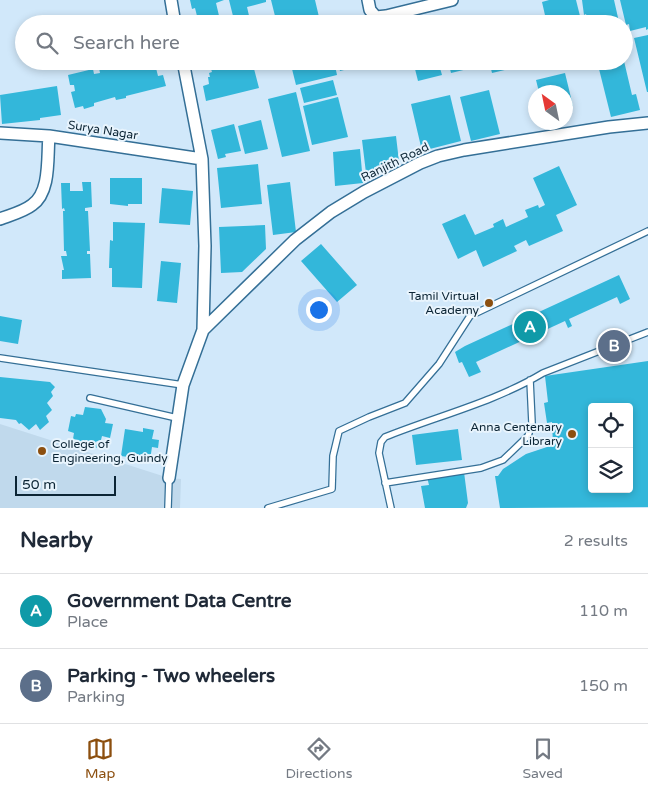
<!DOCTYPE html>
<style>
body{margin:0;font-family:"Varela Round",sans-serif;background:#f2f2f3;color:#1f2937}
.controls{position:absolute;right:15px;bottom:15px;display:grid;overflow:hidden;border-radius:5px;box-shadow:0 2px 8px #0003}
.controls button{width:45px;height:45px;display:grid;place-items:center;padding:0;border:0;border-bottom:1px solid #e0e1e3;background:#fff;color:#1f2937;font:25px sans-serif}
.compass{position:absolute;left:528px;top:85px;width:45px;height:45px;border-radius:50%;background:#fff;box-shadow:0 2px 8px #0003;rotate:327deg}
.scale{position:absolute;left:15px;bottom:12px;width:101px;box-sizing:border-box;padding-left:5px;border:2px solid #0c2535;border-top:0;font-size:14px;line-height:18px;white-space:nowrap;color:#0c2535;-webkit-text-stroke:4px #e8f4fd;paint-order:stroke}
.you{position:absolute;left:318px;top:309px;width:18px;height:18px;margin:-12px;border:4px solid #fff;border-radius:50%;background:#1a73e8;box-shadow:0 0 0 8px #1a73e833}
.badge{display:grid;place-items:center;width:32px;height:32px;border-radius:50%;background:#8c4f0f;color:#fff;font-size:16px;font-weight:700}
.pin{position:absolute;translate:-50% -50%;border:2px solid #fff;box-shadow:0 1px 5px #0006}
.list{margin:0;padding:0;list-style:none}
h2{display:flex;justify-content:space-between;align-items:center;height:65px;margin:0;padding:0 20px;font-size:21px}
h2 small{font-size:16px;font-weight:400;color:#747a83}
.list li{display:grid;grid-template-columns:32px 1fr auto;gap:15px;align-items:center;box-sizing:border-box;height:75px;padding:0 20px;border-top:1px solid #e0e1e3}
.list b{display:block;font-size:19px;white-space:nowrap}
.list p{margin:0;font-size:16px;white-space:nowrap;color:#747a83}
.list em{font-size:16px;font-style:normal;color:#747a83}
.icon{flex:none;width:28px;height:28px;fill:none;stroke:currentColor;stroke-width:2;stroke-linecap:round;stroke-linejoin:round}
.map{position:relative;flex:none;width:648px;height:508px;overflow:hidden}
.search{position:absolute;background:#fff;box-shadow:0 2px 8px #0003;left:15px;right:15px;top:15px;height:55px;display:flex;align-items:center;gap:12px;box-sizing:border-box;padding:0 18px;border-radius:28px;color:#747a83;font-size:19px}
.sheet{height:215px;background:#fff}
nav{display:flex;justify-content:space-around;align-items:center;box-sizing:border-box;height:70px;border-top:1px solid #e0e1e3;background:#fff;font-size:14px;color:#747a83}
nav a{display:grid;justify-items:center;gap:2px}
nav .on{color:#8c4f0f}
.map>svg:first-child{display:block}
</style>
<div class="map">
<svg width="648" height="508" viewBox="0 0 648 508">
<rect width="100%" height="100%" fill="#d1e8fa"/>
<path fill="#c0d9ec" d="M0,424L169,478L181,479L180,508H0Z"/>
<path fill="#33b7da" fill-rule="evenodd" d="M190,0H224L216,3L220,20L228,18L229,24H199L195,8L192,9Z
M229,0H266V2L247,7L250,20L256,18L257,24H235Z
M271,0H315L319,17L290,24H277Z
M549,0H576L582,24H547L542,2Z
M582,0H614L619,22L616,24H589L586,14L584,15Z
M620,0H648V29L646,30V27L630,31L629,24L626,25Z
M533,17L534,24H508V23Z
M648,35V92H647L634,38Z
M126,61H160V63L155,64L158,76L163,75L166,86L126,96V98L116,100L115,97L94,103V106L84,109L83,106L75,108L71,92L75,91L74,85H70L68,75L93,69L94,74L100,73L99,68Z
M215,61H252L259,88L206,101L203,86L209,84L208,77H210L209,73L212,72L211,69L213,68L212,62Z
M290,61H334L337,75L296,85Z
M337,61H367L368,64L340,71Z
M413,61H438L442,75L418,81Z
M448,61H479L480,66L451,73Z
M489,61H511L513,68L492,73Z
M523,61H534V62L523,65Z
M597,61H624L632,95L636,94L640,110L611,117Z
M565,73L573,106L566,108V92H539L536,80Z
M333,80L337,95L304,103L300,88Z
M57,86L61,115L40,118V120L2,124L0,95Z
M489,90L500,134L471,141L460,97Z
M296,92L310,151L282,157L268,99Z
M450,95L461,141L422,151L411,104Z
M338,97L348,137L312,145L303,106Z
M261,120L268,149L245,154L238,126Z
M234,124L241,151L225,154L226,157L218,159L211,130Z
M396,136L400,170L366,173L362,140Z
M360,149L363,183L335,186L333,152Z
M258,164L262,204L221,208L217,168Z
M559,166L577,205L556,215L563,231L529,246L526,240L514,246L517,251L483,267L476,250L458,259L442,224L465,214L475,235L494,227L493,224L503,219L506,227L528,217L525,210L538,205L539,208L545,205L533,178Z
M110,178H142V204H128V206L110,204Z
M82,182H91L92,207L85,208V211H88L90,251H87V254H90L91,278L62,279V270H64L61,256H67L66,251H64L63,211H65L64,208L62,209L61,183H70V191H83Z
M290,182L296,232L273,235L267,185Z
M162,188L193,191L190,225L159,223Z
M113,222L145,223L142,288L112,287V268H109L110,240L113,241Z
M265,225L266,249L242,272L221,273L219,227Z
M321,244L357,285L337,302L301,261Z
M161,261L181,263L177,303L157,301Z
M619,275L630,299L620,304L617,297L569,319L572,326L568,328L565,321L476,362L481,372L469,377L462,362L459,363L455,352L465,346Z
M0,316L22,320L18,344L0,341Z
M648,361V507L500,508L495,476H498L503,469L526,454L553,445L552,422L547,423L544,403L548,402L545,376ZM592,407H629V489H592Z
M0,377L50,382L55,387L51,392L53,396L47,403L52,410L46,416L49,422L40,430L36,424L29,430L21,423L19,424L16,420L0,418Z
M85,407L101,409L106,419L105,423L113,424L110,438L102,436L101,440L95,442L99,448L78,445L79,440L73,439L74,433L68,431L71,416L75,417L76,414L83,415Z
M143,428L154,430L152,439L159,440L158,448L152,447L150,460L121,456L125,429L143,432Z
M458,429L462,460L416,465L412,435Z
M464,472L468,503L466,508H425L421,486L429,485L427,477Z"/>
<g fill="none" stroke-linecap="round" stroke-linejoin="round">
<g stroke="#346f96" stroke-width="8">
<path id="lane" d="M0,358L183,385
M90,398L177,418
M385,483L481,468L503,460L528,436L532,423L530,380
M168,508L169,478
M268,508L332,489L333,456L339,431L369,417L405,403L439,364L470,316L648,231
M391,508L379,453L381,442L385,437C437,416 495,402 543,373L648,332"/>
</g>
<g stroke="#346f96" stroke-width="14">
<path id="street" d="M171,0L175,24
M368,0L370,10L376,17L386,16L452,0
M0,133L49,136L202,159
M0,219C10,215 23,212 32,205C51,192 47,157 49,136
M203,330L295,240L331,212L364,192L420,163L438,156L464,150L609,127L648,123
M169,478L183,385L203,330L205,246L202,159L183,61"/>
</g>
<use href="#lane" stroke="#fff" stroke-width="5.5"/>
<use href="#street" stroke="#fff" stroke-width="11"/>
</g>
<g fill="#8c4f0f" stroke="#e8f4fd" stroke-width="2">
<circle cx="489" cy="303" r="5"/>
<circle cx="572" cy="434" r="5"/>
<circle cx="42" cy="451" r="5"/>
</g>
<g text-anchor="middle" stroke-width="4" stroke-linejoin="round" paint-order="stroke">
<g font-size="12" fill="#0c2535" stroke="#e8f4fd">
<text transform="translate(103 130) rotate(9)" y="4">Surya Nagar</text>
<text transform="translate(395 162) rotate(-26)" y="4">Ranjith Road</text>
</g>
<g font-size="12" fill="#0c2535" stroke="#e8f4fd" text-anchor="end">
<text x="479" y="300">Tamil Virtual<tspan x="479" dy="14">Academy</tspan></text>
<text x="562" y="431">Anna Centenary<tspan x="562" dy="14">Library</tspan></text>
<text x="52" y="448" text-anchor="start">College of<tspan x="52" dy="14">Engineering, Guindy</tspan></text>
</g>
</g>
</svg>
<div class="controls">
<button><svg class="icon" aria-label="locate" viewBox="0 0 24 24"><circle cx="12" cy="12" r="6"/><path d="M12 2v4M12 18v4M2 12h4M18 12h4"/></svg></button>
<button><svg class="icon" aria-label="layers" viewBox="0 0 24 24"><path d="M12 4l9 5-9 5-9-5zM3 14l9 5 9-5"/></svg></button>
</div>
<svg class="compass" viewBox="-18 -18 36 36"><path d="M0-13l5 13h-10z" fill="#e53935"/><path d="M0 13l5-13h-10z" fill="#747a83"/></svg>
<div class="scale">50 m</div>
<div class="you"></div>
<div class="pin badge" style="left:530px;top:327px;background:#0f9aa8">A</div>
<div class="pin badge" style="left:614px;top:346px;background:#5c6f8a">B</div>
<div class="search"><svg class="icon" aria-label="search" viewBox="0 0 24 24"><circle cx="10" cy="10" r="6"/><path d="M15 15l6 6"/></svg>Search here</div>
</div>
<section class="sheet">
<h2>Nearby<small>2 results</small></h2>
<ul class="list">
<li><span class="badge" style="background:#0f9aa8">A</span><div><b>Government Data Centre</b><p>Place</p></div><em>110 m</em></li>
<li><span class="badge" style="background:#5c6f8a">B</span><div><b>Parking - Two wheelers</b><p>Parking</p></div><em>150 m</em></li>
</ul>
</section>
<nav>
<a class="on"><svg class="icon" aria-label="map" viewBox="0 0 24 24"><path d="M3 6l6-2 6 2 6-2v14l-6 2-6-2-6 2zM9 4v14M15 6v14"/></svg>Map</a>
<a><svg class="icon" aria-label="directions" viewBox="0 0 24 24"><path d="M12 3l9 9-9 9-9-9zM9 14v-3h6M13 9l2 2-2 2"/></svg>Directions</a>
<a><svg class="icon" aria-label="saved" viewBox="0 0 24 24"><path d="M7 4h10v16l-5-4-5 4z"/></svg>Saved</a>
</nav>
